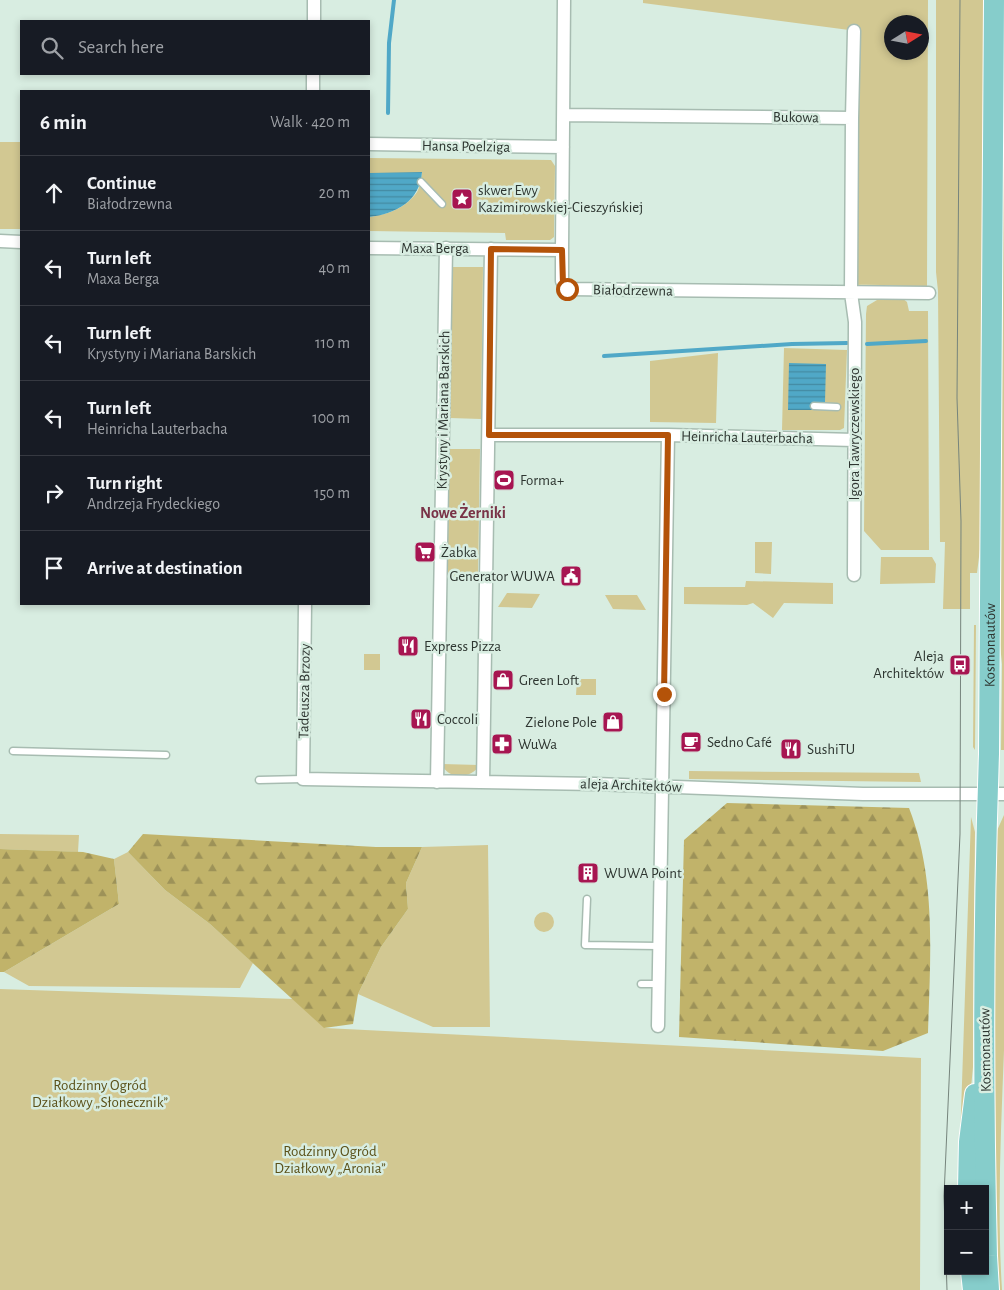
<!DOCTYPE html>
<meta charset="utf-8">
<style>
body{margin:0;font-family:"Alegreya Sans",sans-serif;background:#20242c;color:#f1f3f6}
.controls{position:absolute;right:15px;bottom:15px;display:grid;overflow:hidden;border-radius:0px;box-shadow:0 2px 8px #0003}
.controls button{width:45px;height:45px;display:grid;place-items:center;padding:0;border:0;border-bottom:1px solid #363941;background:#171b24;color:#f1f3f6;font:25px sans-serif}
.compass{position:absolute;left:884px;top:15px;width:45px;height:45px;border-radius:50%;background:#171b24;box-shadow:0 2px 8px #0003;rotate:79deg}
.stop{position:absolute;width:15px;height:15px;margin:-11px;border:4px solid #b45309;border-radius:50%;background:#fff}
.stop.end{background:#b45309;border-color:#fff;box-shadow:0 1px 5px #0008}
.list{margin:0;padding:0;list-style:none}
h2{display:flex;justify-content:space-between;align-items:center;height:65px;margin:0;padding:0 20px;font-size:21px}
h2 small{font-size:16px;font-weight:400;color:#9ea1a6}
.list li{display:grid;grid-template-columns:32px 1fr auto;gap:15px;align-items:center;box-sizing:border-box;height:75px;padding:0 20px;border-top:1px solid #363941}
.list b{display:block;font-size:19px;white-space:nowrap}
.list p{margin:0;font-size:16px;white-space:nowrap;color:#9ea1a6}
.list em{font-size:16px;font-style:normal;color:#9ea1a6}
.icon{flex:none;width:28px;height:28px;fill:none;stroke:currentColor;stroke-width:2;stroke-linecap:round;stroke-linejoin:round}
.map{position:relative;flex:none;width:1004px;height:1290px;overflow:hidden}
.search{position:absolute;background:#171b24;box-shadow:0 2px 8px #0003;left:20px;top:20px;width:350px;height:55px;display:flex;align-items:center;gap:12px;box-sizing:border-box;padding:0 18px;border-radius:0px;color:#9ea1a6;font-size:19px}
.panel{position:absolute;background:#171b24;box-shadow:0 2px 8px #0003;left:20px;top:90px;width:350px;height:515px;border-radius:0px}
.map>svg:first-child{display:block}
</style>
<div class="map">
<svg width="1004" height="1290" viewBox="0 0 1004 1290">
<defs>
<pattern id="forest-firs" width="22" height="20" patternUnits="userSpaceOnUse" patternTransform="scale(1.25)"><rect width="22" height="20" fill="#c1b36a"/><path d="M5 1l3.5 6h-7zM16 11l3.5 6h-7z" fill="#9d9258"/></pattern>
<pattern id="water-rules" width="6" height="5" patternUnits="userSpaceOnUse" patternTransform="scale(1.25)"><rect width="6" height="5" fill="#50a8c7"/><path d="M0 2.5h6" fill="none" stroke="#438aa2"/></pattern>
</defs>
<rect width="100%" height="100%" fill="#d8ede1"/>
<path fill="#d2c892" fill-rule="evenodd" d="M643,0H928L927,287C903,287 880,284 856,285L849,30L643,3ZM892,22H922V52H892Z
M936,0H986L983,525L977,573H970V609H943L945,542H940L938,291L936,272Z
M1000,0H1004V750H1001L1002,664L997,615Z
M0,142H21V229H0Z
M369,158L551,160L555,166L554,237L550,240H506L505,233L369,231V217C387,215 406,208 417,192C420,187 421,178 422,173H369Z
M451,267H483L481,419L450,418Z
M877,297L902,298L907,302L909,311H928L929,550H881L864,531L866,314L867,306L877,300Z
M784,348L847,350L844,428L840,430H782Z
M718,353L716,423L650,422V361Z
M450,449H480L478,578L447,577Z
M755,542H772L771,574L755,573Z
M881,557H932L936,564L935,583L880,584Z
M746,581L833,583V604L784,603L773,618L753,603L747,605L684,604V587H745Z
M507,593L540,594L532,608L498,607Z
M605,595H637L646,610L613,609Z
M974,625H976L975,750L973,747Z
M364,654H380V670H364Z
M577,679H596V695H576Z
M442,764L479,765C473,779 447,780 442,764Z
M689,771L919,773L921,782L689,779Z
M1004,815C1004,893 1004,972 1004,1050C1001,1130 997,1210 1002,1290H996L992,1226L995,852V835Z
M971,817L975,832L973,1067L971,1088L960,1142Z
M0,834L79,835L78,852L0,849Z
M488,845L490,1027H433L358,994L381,947L408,909L406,883L422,847Z
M128,852L165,890L210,924L253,963L240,988L29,986L4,972L119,904L114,859Z
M534 922a10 10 0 1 1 20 0a10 10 0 1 1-20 0Z
M0,989L293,999L325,1028L921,1058L920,1290H0Z"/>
<path fill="url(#forest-firs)" d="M727,803L909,808C937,879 930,959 928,1033L883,1051L679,1037L684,840Z
M143,834L376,847H422L406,883L408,909L381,947L358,994L353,1024L324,1028L210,924L165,890L128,852Z
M0,849L83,852L114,859L119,904L4,972H0Z"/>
<path fill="url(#water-rules)" d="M422,172C420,201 396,214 369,217V173Z
M789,363L826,364L825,402L814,404V410H788Z"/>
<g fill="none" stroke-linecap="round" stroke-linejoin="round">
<path stroke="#50a8c7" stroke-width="4" d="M388,113L389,43L394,0
M867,344L926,341
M604,356L792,344L847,343"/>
<g stroke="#a7bcb1" stroke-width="9">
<path id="lane" d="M421,182L442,204
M814,406L837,407
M13,751L166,755
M259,780L303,779
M587,899L585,945L658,946
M641,984H659"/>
</g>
<g stroke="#a7bcb1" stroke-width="15">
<path id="street" d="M564,0L562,250V281L567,289L929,293
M314,21V0
M313,91V74
M564,115L852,118L851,293L855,322L854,575
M852,118L854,31
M369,144L563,147
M0,241L21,242
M369,248L562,250
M489,435H668L854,440
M305,604L303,779L595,784L863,794H1004
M437,782L446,248
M483,782L491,249
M658,1026L668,435"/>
</g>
<g stroke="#fff" stroke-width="22">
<g id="primary">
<path d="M968,1189L969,1142L975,1094"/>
<path d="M971,1271L973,1290"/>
<path id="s1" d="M989,1290L987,1256C983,1088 983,921 989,754L994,0"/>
</g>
</g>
<use href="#lane" stroke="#fff" stroke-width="6"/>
<use href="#street" stroke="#fff" stroke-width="12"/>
<use href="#primary" stroke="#86cdcb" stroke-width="20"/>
<path stroke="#76847c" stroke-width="1" d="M947,1290L944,1196L960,834L961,521L957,398L960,0"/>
</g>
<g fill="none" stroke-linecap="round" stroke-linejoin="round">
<path stroke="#b45309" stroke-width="6" d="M567,289L563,284L562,250L491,249L489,435H668L664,694"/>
</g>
<defs>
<g id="sight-square" transform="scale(1.125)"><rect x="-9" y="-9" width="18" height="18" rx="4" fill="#a71551" stroke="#d8ede1"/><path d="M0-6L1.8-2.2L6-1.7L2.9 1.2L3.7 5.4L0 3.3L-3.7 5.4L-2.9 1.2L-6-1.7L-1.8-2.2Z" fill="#fff"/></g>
<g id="stadium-square" transform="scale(1.125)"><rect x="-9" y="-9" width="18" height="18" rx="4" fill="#a71551" stroke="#d8ede1"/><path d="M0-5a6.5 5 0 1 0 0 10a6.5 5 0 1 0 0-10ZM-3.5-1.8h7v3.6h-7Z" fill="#fff"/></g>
<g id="supermarket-square" transform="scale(1.125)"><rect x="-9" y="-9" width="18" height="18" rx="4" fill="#a71551" stroke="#d8ede1"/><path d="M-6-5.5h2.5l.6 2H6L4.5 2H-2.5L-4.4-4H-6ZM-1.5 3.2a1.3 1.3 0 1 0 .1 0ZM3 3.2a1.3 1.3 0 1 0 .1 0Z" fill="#fff"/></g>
<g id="civic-square" transform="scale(1.125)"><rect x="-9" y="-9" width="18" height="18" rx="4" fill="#a71551" stroke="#d8ede1"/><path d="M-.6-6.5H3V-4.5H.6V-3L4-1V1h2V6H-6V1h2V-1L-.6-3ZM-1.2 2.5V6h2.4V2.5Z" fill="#fff"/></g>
<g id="restaurant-square" transform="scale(1.125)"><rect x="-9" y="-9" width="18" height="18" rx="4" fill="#a71551" stroke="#d8ede1"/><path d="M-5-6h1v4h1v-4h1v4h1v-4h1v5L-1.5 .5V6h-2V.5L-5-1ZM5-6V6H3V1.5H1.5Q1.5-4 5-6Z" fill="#fff"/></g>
<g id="bus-square" transform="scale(1.125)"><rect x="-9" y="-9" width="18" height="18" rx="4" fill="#a71551" stroke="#d8ede1"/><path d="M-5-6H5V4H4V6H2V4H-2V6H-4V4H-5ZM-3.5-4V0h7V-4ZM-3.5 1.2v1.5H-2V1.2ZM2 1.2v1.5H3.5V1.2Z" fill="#fff"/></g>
<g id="shop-square" transform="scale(1.125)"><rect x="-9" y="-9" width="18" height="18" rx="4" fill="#a71551" stroke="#d8ede1"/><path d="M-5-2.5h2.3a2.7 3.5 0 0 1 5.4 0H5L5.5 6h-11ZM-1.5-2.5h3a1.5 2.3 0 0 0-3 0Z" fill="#fff"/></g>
<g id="cafe-square" transform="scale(1.125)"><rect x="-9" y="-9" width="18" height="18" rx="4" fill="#a71551" stroke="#d8ede1"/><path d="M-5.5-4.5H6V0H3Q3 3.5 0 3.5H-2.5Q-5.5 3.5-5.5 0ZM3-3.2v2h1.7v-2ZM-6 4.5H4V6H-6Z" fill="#fff"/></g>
<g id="pharmacy-square" transform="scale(1.125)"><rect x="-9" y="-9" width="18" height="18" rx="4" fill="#a71551" stroke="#d8ede1"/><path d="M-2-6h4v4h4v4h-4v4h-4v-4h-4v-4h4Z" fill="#fff"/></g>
<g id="building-square" transform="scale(1.125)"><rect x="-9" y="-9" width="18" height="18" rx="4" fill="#a71551" stroke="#d8ede1"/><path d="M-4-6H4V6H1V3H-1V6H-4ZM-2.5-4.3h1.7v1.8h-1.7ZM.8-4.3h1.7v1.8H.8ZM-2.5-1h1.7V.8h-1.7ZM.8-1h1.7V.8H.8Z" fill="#fff"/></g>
</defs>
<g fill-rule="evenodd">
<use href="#sight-square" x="462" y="199"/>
<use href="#stadium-square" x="504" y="480"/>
<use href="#supermarket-square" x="425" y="552"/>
<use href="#civic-square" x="571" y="576"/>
<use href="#restaurant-square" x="408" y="646"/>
<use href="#bus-square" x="960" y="665"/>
<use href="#shop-square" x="503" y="680"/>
<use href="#restaurant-square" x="421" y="719"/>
<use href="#shop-square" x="613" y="722"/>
<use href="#cafe-square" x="691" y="742"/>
<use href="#pharmacy-square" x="502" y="744"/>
<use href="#restaurant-square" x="791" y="749"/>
<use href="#building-square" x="588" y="873"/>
</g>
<g text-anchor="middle" stroke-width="5" stroke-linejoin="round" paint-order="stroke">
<g font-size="15" fill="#2e3631" stroke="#d8ede1">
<text transform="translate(796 117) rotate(1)" y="5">Bukowa</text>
<text transform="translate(466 146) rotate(1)" y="5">Hansa Poelziga</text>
<text x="435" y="253">Maxa Berga</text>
<text transform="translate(633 290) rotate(1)" y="5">Białodrzewna</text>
<text transform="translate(443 410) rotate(-89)" y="5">Krystyny i Mariana Barskich</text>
<text transform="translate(854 434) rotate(-90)" y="5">Igora Tawryczewskiego</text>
<text transform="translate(747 437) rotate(1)" y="5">Heinricha Lauterbacha</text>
<text dy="5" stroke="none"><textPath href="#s1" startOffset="645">Kosmonautów</textPath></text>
<text transform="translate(304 691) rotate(-89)" y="5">Tadeusza Brzozy</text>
<text transform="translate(631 785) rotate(2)" y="5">aleja Architektów</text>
<text transform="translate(985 1050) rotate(-91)" y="5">Kosmonautów</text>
</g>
<g font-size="15" fill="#2e3631" stroke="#d8ede1" text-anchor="start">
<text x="478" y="195">skwer Ewy<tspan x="478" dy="17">Kazimirowskiej-Cieszyńskiej</tspan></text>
<text x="520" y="485">Forma+</text>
<text x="441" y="557">Żabka</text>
<text x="555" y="581" text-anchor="end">Generator WUWA</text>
<text x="424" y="651">Express Pizza</text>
<text x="944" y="661" text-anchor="end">Aleja<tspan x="944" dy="17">Architektów</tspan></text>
<text x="519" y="685">Green Loft</text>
<text x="437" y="724">Coccoli</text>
<text x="597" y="727" text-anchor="end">Zielone Pole</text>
<text x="707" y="747">Sedno Café</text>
<text x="518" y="749">WuWa</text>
<text x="807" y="754">SushiTU</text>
<text x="604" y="878">WUWA Point</text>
</g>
<g font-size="15" fill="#5a5018" stroke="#d8ede1">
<text x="100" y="1090">Rodzinny Ogród<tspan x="100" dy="17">Działkowy „Słonecznik”</tspan></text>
<text x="330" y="1156">Rodzinny Ogród<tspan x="330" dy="17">Działkowy „Aronia”</tspan></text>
</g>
<g font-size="16" font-weight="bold" fill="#793347" stroke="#d8ede1">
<text x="463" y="518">Nowe Żerniki</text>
</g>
</g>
</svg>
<div class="controls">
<button>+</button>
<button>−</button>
</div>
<svg class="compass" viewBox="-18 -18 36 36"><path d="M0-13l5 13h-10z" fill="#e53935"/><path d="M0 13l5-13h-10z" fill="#9ea1a6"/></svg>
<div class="stop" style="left:567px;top:289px"></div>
<div class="stop end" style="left:664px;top:694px"></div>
<div class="search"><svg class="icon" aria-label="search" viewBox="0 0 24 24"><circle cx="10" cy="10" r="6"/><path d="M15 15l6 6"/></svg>Search here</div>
<section class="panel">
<h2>6 min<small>Walk · 420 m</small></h2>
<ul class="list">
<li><svg class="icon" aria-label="ahead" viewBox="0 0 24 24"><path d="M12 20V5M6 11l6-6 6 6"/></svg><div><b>Continue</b><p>Białodrzewna</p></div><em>20 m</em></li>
<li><svg class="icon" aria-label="left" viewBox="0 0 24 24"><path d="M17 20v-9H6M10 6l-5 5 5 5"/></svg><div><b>Turn left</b><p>Maxa Berga</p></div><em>40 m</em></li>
<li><svg class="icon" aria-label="left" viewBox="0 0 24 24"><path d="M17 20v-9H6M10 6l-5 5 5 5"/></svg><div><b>Turn left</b><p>Krystyny i Mariana Barskich</p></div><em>110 m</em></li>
<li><svg class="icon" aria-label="left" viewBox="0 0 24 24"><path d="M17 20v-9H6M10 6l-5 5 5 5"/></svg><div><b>Turn left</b><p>Heinricha Lauterbacha</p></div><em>100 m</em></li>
<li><svg class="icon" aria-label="right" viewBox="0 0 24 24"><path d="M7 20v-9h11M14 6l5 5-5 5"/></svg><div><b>Turn right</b><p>Andrzeja Frydeckiego</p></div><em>150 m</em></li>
<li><svg class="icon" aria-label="arrive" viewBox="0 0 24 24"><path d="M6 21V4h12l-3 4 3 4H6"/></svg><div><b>Arrive at destination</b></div></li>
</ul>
</section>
</div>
